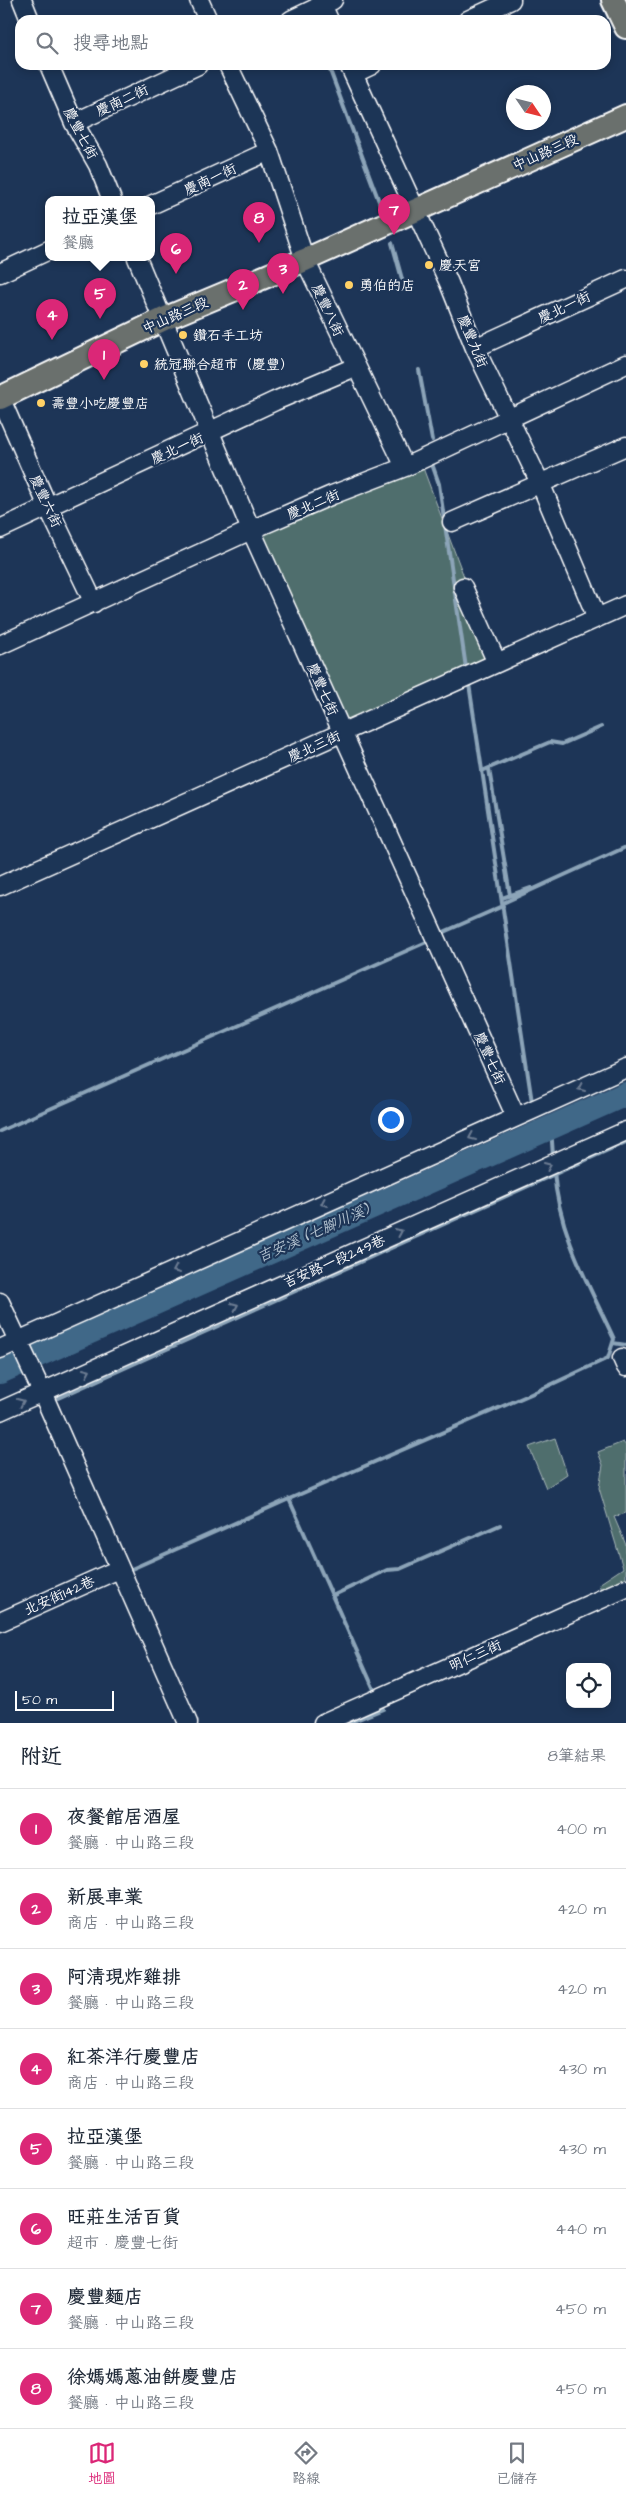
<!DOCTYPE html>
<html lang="zh-TW">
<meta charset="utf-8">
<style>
body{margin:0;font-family:"Architects Daughter","LXGW WenKai TC",sans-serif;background:#f6f6f7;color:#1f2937}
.controls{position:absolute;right:15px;bottom:15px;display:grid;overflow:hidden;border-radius:10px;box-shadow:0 2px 8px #0003}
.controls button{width:45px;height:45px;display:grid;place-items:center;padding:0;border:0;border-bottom:1px solid #e0e1e3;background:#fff;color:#1f2937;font:25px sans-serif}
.compass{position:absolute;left:506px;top:85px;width:45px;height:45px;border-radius:50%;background:#fff;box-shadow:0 2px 8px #0003;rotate:125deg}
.scale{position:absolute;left:15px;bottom:12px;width:99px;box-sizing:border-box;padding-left:5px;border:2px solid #fff;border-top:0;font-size:14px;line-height:18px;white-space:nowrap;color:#fff;-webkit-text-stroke:4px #1d3557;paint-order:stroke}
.you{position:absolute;left:390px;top:1119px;width:18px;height:18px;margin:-12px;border:4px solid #fff;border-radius:50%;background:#1a73e8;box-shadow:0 0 0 8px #1a73e833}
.badge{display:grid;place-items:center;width:32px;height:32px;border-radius:50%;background:#db2777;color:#fff;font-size:16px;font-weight:700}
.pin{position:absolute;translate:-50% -41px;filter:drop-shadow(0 1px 2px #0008)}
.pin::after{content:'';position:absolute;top:26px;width:18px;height:15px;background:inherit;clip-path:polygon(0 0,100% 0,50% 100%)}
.popup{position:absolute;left:45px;top:196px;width:110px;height:65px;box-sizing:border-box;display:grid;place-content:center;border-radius:10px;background:#fff;filter:drop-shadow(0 1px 4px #0005);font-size:16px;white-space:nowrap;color:#747a83}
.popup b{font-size:19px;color:#1f2937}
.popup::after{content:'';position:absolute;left:50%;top:100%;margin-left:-10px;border:10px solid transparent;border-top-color:#fff}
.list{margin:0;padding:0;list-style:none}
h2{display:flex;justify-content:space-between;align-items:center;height:65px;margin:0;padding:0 20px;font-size:21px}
h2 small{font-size:16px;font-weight:400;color:#747a83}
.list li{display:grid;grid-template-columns:32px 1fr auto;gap:15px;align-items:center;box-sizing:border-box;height:80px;padding:0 20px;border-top:1px solid #e0e1e3}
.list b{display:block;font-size:19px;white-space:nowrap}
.list p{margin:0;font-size:16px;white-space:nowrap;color:#747a83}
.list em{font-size:16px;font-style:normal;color:#747a83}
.icon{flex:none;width:28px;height:28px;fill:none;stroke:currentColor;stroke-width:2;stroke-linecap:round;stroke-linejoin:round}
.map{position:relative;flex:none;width:626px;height:1723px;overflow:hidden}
.search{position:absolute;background:#fff;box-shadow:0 2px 8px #0003;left:15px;right:15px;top:15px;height:55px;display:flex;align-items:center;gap:12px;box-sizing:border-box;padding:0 18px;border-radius:15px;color:#747a83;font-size:19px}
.sheet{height:705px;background:#fff}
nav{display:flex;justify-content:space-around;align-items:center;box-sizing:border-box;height:70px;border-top:1px solid #e0e1e3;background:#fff;font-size:14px;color:#747a83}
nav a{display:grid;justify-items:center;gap:2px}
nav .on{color:#db2777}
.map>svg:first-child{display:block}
</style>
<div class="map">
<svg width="626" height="1723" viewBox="0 0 626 1723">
<rect width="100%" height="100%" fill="#1d3557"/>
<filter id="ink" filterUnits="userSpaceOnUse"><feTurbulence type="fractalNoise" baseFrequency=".02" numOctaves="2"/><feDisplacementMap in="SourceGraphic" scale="10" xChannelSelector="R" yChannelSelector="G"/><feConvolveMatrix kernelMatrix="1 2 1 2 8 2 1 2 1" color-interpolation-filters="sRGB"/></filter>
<g filter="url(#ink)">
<path fill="#4f6e6d" stroke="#a7b6b6" d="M420,460L495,659L347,732L257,533Z
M555,1438L567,1474L546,1488L529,1447Z
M623,1442L626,1446V1513L614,1517L626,1545V1581L602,1594L599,1584L623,1568L599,1488L603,1465L598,1452Z"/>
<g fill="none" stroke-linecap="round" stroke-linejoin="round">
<path stroke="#8ca4b8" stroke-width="4" d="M328,65L380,204
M392,243L402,279
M419,370L432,440
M431,461L439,484L466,668
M469,684L532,1102
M489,769L510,895
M482,771L550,742L562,744L601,727
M502,898L531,888
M503,903L626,847
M439,934L503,906
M536,1123L539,1133
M551,1127L553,1156
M0,1131L431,940
M613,1343L626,1345
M58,1398L626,1142
M127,1571L289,1499
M332,1596L387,1570L400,1569L500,1525
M376,1694L289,1499L531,1394L608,1358L614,1339C589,1285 558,1232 554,1171
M349,1723L383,1709L380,1703"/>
<path stroke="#406788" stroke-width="24" d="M0,1372L626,1094"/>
<g stroke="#fff" stroke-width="21">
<path id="minor" d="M22,0L30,20
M199,0L208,20
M320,0L329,20
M291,20L333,0
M468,20L511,0
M49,65L74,123L98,165L112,200
M228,65L269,151L305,260L405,467
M349,65L449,283L475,348L541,485L597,618
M353,74L372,65
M74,123L198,65
M151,205L269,151
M137,258L251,530L516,1117
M0,273L49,250
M475,348L626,279
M0,397L48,507L94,603
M452,522L626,446
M0,529L275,401L355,367
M463,587L497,663
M0,645L251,530L332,495L405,467L626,364
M0,886L626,605
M0,1302L42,1392L188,1723
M0,1349L626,1068
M622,1358L626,1367
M0,1411L626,1131
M0,1622L119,1569
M323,1723L626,1588"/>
</g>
<g stroke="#fff" stroke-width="26">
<path id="major" d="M613,0L626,27
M0,398L164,319L305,260L626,116"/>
</g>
<use href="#minor" stroke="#1d3557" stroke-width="18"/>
<use href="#major" stroke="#6a706d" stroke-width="22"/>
</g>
<defs><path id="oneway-chevron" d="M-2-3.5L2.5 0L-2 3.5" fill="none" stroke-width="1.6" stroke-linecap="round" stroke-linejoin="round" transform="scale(1.25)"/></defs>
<g stroke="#6c7c92">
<use href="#oneway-chevron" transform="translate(581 1088) rotate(156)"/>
<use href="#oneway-chevron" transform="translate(472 1137) rotate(156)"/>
<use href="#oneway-chevron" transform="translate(548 1166) rotate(-24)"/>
<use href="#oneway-chevron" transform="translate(324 1203) rotate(156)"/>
<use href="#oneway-chevron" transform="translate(399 1232) rotate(-24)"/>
<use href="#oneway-chevron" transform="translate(176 1270) rotate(156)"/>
<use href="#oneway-chevron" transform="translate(235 1306) rotate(-24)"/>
<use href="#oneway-chevron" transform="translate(87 1372) rotate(-24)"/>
<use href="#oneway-chevron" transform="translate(21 1402) rotate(-24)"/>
</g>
</g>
<g fill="#ffd166" stroke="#1d3557" stroke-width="2">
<circle cx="429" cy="265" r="5"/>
<circle cx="349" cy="285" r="5"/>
<circle cx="183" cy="335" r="5"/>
<circle cx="144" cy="364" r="5"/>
<circle cx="41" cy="403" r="5"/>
</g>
<g text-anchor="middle" stroke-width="4.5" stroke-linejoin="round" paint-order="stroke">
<g font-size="14" fill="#fff" stroke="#1d3557">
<text transform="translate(122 100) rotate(-25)" y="5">慶南二街</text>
<text transform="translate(81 133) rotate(62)" y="5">慶豐七街</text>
<text transform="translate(545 152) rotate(-24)" y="5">中山路三段</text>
<text transform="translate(210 179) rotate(-25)" y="5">慶南一街</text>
<text transform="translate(564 307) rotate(-25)" y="5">慶北一街</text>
<text transform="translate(328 310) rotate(65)" y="5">慶豐八街</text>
<text transform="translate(175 315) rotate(-24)" y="5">中山路三段</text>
<text transform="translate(473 341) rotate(67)" y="5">慶豐九街</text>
<text transform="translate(177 448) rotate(-24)" y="5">慶北一街</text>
<text transform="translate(46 501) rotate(65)" y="5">慶豐六街</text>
<text transform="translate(313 504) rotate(-23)" y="5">慶北二街</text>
<text transform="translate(323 689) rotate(66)" y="5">慶豐七街</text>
<text transform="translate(314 746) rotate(-24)" y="5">慶北三街</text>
<text transform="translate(490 1058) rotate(66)" y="5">慶豐七街</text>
<text transform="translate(334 1261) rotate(-24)" y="5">吉安路一段249巷</text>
<text transform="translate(59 1595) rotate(-24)" y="5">北安街142巷</text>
<text transform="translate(475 1655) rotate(-24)" y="5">明仁三街</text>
</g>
<g font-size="14" fill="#fff" stroke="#1d3557" text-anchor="start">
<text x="439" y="270">慶天宮</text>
<text x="359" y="290">勇伯的店</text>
<text x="193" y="340">鑽石手工坊</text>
<text x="154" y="369">統冠聯合超市（慶豐）</text>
<text x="51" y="408">壽豐小吃慶豐店</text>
</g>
<g font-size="15" font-style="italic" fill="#b3c2cf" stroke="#1d3557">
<text transform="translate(313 1233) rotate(-24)" y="5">吉安溪 (七腳川溪)</text>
</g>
</g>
</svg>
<div class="controls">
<button><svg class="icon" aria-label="locate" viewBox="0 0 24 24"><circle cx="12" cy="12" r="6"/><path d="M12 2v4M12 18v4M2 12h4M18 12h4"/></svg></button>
</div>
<svg class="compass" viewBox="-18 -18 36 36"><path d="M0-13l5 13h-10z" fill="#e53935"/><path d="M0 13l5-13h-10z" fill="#747a83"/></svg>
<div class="scale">50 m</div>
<div class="you"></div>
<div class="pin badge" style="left:104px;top:380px">1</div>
<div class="pin badge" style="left:243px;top:310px">2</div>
<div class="pin badge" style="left:283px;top:294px">3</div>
<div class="pin badge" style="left:52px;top:340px">4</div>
<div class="pin badge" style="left:100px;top:319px">5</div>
<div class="popup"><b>拉亞漢堡</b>餐廳</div>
<div class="pin badge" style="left:176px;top:274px">6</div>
<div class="pin badge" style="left:394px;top:235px">7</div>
<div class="pin badge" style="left:259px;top:243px">8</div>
<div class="search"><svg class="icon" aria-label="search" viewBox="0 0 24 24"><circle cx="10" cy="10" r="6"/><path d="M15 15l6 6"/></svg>搜尋地點</div>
</div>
<section class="sheet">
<h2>附近<small>8筆結果</small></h2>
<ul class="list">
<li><span class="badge">1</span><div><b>夜餐館居酒屋</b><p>餐廳 · 中山路三段</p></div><em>400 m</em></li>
<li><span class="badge">2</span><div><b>新展車業</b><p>商店 · 中山路三段</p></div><em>420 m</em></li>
<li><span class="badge">3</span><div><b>阿清現炸雞排</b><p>餐廳 · 中山路三段</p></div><em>420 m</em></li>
<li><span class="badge">4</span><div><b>紅茶洋行慶豐店</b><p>商店 · 中山路三段</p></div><em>430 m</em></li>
<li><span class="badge">5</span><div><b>拉亞漢堡</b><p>餐廳 · 中山路三段</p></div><em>430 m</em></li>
<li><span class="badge">6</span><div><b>旺莊生活百貨</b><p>超市 · 慶豐七街</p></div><em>440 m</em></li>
<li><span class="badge">7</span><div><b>慶豐麵店</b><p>餐廳 · 中山路三段</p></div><em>450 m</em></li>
<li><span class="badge">8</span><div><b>徐媽媽蔥油餅慶豐店</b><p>餐廳 · 中山路三段</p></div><em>450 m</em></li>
</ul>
</section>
<nav>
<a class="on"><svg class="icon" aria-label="map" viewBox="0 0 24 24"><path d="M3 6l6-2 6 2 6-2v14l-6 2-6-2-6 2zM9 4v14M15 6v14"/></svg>地圖</a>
<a><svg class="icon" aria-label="directions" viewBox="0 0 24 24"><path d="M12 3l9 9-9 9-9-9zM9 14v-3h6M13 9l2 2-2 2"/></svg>路線</a>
<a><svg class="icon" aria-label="saved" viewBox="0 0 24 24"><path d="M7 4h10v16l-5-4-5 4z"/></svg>已儲存</a>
</nav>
